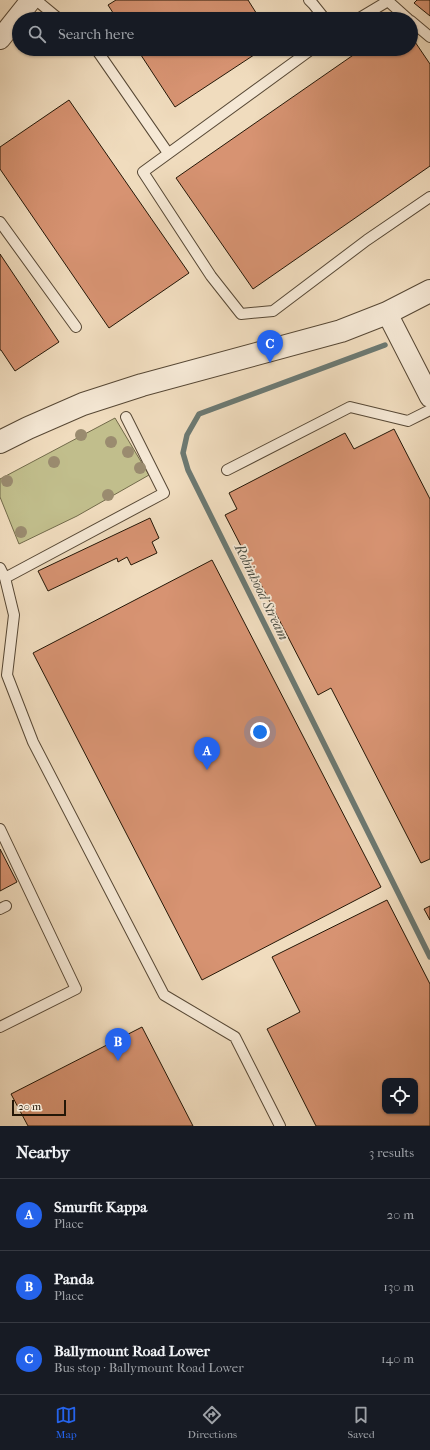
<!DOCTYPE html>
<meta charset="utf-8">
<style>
body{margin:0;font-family:"IM FELL French Canon",serif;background:#242831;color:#f1f3f6}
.controls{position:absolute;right:12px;bottom:12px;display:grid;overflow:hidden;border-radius:8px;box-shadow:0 1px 3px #0004}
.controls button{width:36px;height:36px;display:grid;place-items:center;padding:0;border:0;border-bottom:1px solid #363941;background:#171b24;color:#f1f3f6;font:20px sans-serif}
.scale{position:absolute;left:12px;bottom:10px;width:54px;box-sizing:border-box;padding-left:4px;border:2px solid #241707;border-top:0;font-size:11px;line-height:14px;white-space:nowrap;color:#241707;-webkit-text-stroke:3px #f5e8d5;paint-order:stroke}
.you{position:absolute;left:260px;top:732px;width:14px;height:14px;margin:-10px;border:3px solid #fff;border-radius:50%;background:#1a73e8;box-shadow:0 0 0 6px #1a73e833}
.badge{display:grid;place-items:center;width:26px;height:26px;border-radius:50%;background:#2563eb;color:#fff;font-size:13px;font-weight:700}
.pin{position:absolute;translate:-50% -33px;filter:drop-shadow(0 1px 2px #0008)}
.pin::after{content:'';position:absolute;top:21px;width:14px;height:12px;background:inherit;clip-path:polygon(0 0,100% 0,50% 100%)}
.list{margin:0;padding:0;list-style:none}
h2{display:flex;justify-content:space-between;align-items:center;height:52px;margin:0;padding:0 16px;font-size:17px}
h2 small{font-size:13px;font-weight:400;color:#9ea1a6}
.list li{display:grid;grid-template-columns:26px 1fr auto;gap:12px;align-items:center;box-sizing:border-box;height:72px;padding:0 16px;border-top:1px solid #363941}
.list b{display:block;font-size:15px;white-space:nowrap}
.list p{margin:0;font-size:13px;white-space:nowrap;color:#9ea1a6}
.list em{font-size:13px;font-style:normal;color:#9ea1a6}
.icon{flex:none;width:22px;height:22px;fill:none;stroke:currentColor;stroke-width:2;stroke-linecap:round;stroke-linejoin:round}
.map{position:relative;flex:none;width:430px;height:1126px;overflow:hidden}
.search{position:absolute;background:#171b24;box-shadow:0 1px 3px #0004;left:12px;right:12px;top:12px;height:44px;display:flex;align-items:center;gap:10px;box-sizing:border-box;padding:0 14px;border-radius:22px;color:#9ea1a6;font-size:15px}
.sheet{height:268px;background:#171b24}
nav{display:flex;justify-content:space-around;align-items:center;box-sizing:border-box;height:56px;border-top:1px solid #363941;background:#171b24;font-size:11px;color:#9ea1a6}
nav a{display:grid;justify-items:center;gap:2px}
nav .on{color:#2563eb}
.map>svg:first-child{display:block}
</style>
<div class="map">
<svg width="430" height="1126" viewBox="0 0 430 1126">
<rect width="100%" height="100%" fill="#f0dcbe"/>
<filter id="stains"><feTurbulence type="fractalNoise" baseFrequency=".005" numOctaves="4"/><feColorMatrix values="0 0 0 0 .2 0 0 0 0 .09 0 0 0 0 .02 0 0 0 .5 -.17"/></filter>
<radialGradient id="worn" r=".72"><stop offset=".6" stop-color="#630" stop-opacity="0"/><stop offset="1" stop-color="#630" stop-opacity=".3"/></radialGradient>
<path fill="#c1be8c" stroke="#726a4a" d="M115,418L149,475L77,516L19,544L0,497V479Z"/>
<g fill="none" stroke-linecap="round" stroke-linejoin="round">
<path stroke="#6c7972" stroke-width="5.5" d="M385,345L199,414L187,435L183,453L188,470L430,957"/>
</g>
<path fill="#d79372" stroke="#241707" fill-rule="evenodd" d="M116,0H248L260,19H117L108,5Z
M417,0H430V16L414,3Z
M411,36L430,64V166L253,289L176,178L362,49H411Z
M137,49H263L175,107Z
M69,100L189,273L109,328L0,169V147Z
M0,254L59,342L15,371L1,350H0Z
M394,429L430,499V859L421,863L331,688L318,695L225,515L237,509L229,493L345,433L354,449Z
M150,518L159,538L152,542L157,553L131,565L127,557L118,562L117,558L48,591L38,571Z
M212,560L381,887L202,980L33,653Z
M0,849L17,882L0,891Z
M387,900L430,984V1126H316L267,1029L300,1012L272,957ZM385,1081H415V1111H385Z
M430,906V920L424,909Z
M142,1027L193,1126H28L11,1094Z"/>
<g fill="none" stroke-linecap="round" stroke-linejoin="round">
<g stroke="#574835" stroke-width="12">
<path id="service" d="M36,0L59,19
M309,0L313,4L325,19
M358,19L388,1L408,19
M411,21L430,37
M96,49L168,153
M312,49L143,172L211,276L241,314L273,311L367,240L430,197
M0,222L76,327
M227,470L350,407L408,421L430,410
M0,568L5,578L14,615L7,675L33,742L164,995L235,1037L280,1126
M5,578L164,493L126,417
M0,829L76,989L0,1027
M0,909L6,906"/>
</g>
<g stroke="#574835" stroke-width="22">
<path id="minor" d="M0,39L31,0
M387,313L430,397"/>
</g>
<g stroke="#574835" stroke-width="24">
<path id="tertiary" d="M0,442L28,428L83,404L142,385L341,331L387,313L430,291"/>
</g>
<use href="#service" stroke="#f5e8d5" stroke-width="10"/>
<use href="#minor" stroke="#f5e8d5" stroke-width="20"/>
<use href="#tertiary" stroke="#f5e8d5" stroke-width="22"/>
</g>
<g fill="#9a8b6f">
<circle cx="81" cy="435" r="6"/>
<circle cx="111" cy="442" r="6"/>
<circle cx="128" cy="452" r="6"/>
<circle cx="54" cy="462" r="6"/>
<circle cx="140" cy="468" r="6"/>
<circle cx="7" cy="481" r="6"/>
<circle cx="108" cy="495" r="6"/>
<circle cx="21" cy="532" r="6"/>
</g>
<g text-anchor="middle" stroke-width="3.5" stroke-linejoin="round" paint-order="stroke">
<g font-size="14" font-style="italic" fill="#4e5045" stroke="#f5e8d5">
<text transform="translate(262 592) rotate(64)" y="5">Robinhood Stream</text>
</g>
</g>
<rect width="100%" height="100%" filter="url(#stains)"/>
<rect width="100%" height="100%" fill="url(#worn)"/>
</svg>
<div class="controls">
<button><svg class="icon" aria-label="locate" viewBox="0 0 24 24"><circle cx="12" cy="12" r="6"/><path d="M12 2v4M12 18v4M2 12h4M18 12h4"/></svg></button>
</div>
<div class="scale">20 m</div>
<div class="you"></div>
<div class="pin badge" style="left:207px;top:770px">A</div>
<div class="pin badge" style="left:118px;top:1061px">B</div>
<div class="pin badge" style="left:270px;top:363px">C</div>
<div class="search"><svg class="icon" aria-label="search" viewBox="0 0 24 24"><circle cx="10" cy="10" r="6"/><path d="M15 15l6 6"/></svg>Search here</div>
</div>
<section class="sheet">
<h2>Nearby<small>3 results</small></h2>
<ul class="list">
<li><span class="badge">A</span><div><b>Smurfit Kappa</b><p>Place</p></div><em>20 m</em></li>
<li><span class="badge">B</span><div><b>Panda</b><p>Place</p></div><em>130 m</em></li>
<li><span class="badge">C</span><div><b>Ballymount Road Lower</b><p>Bus stop · Ballymount Road Lower</p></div><em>140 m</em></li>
</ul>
</section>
<nav>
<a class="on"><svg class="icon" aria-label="map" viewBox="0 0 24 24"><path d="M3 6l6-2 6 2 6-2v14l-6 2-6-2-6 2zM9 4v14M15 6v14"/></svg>Map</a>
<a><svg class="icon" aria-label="directions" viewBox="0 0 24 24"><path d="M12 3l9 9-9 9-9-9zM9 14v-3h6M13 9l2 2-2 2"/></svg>Directions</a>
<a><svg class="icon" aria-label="saved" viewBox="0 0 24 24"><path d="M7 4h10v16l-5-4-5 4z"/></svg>Saved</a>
</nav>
